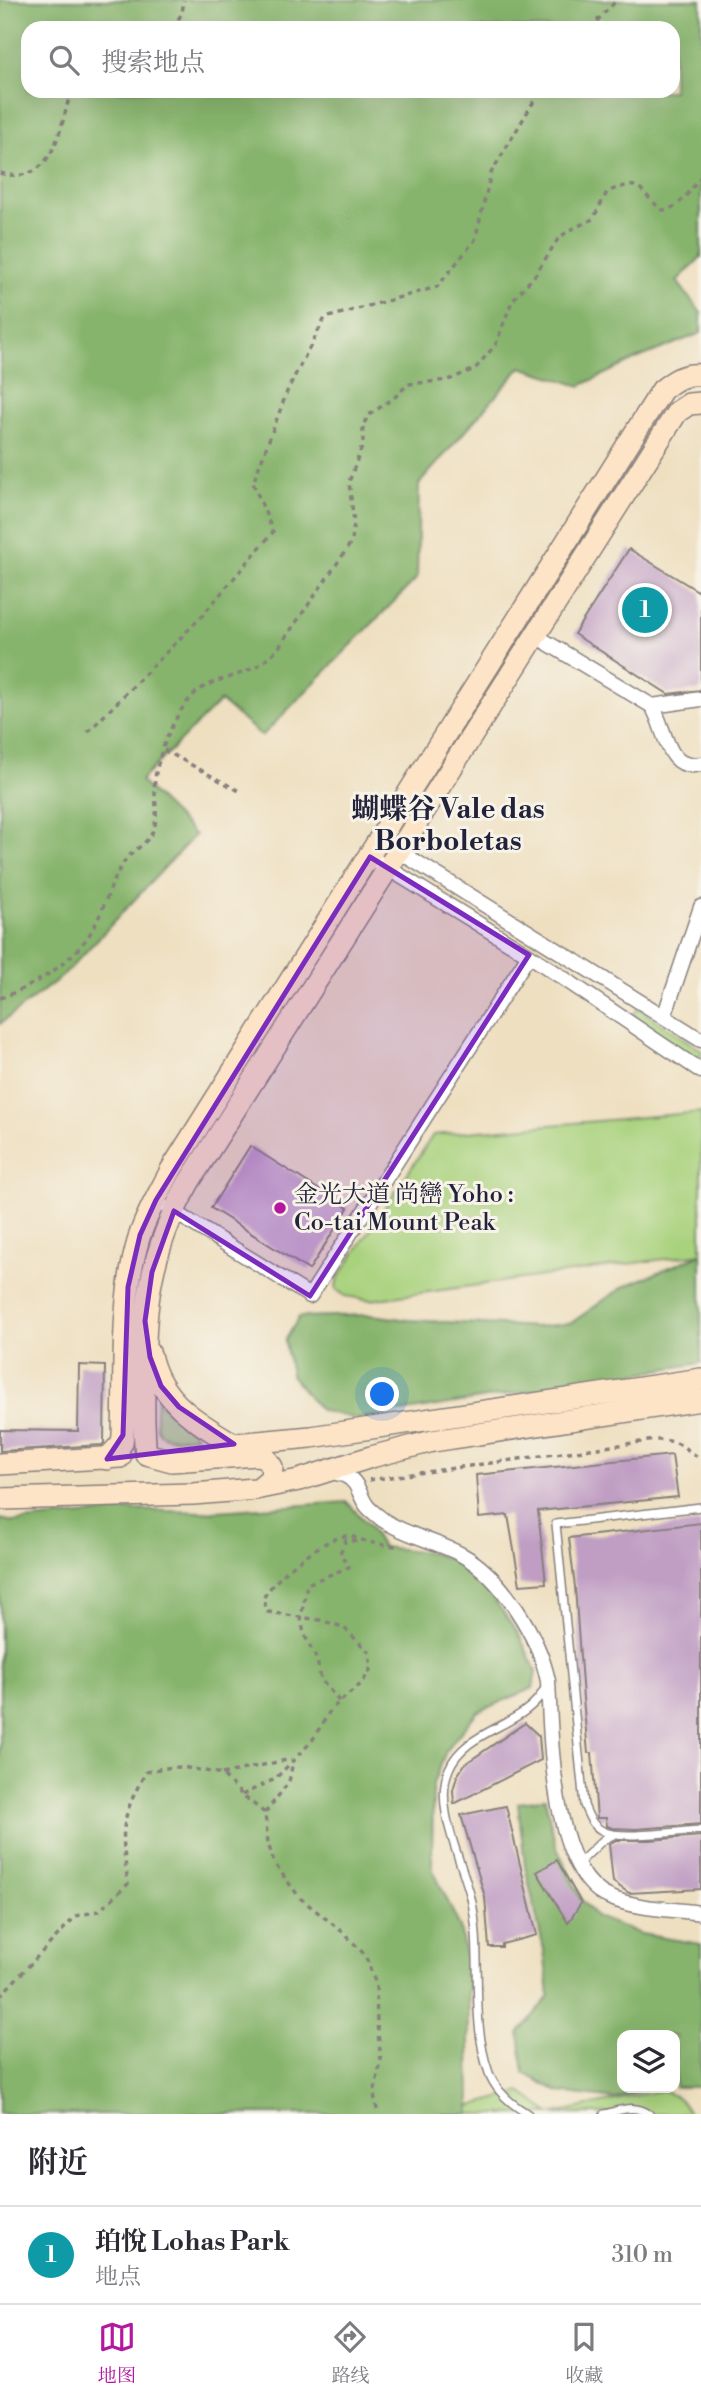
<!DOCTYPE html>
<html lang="zh">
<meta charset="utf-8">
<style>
body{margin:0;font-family:"Libre Bodoni","Noto Serif SC",serif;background:#f2f2f3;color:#2b2b33}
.controls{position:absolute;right:21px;bottom:21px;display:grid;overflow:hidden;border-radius:14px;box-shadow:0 7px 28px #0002}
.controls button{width:63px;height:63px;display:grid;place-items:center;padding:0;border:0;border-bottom:2px solid #e1e1e2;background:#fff;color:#2b2b33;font:35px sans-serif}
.you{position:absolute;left:383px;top:1395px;width:24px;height:24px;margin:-18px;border:5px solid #fff;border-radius:50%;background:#1a73e8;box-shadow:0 0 0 10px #1a73e833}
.badge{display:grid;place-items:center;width:46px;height:46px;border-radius:50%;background:#b5179e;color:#fff;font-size:23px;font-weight:700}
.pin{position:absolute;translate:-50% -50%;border:4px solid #fff;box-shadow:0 2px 7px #0006}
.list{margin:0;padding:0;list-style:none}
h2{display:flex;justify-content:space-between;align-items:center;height:91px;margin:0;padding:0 28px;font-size:30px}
h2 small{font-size:23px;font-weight:400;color:#7c7c81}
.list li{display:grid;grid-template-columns:46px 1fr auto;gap:21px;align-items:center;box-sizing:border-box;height:98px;padding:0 28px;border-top:2px solid #e1e1e2}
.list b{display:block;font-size:26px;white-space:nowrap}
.list p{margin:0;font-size:23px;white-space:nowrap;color:#7c7c81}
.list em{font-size:23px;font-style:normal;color:#7c7c81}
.icon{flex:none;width:38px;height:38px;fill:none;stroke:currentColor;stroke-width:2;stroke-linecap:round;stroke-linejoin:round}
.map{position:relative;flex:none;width:701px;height:2114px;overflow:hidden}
.search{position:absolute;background:#fff;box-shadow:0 7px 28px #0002;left:21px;right:21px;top:21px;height:77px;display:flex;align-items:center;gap:18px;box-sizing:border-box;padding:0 24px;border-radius:21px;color:#7c7c81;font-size:26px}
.sheet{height:189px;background:#fff}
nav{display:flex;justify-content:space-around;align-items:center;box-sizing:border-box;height:98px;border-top:2px solid #e1e1e2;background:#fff;font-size:19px;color:#7c7c81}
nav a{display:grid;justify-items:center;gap:4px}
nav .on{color:#b5179e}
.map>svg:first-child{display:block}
</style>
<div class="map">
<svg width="701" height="2114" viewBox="0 0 701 2114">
<rect width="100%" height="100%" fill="#f7f3e8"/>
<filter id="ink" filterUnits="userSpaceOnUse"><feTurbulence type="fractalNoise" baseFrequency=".0143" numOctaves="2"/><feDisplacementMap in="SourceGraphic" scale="14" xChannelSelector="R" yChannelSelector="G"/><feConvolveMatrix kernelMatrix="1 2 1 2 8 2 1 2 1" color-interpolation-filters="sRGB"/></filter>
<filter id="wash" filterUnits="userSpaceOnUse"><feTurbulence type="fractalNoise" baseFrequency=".00686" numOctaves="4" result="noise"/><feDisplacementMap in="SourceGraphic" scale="28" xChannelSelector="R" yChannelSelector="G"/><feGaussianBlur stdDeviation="1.57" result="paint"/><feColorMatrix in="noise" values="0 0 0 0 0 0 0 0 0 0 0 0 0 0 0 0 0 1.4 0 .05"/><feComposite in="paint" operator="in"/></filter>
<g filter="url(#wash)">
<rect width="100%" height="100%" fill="#eedfc0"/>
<path fill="#a9d27d" stroke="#667a5c" stroke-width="2" d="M638,1008L701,1050V1063L633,1016Z
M701,1112V1254L371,1300L345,1296L336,1289L337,1280L433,1135Z
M157,1400L197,1436C158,1440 153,1440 157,1400Z
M658,2091C673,2093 684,2099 689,2114H469L470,2106L521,2092L551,2114Z"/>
<path fill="#86b46c" stroke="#546b54" stroke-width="2" fill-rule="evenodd" d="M0,0H701V257L677,281L701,313V333L636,359L580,386L521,367L419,484L417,578L262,736L220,701L140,781L195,835L65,974L0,1024ZM673,28V91H28V28Z
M701,1254V1363L357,1419L320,1410L291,1375L285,1341L299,1317L372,1315L409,1320L537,1327L571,1323L623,1287Z
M347,1502L370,1527L382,1547L428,1552L455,1561L484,1585L518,1633L536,1671L533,1688L477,1712L447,1749L433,1784L432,1868L460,1927L468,1975L470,2106L469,2114H0V1519L14,1522L130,1510L203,1512Z
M545,1798L555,1843L581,1899L597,1917L641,1934L701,1944V2087H675V2035H622V2088H650L615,2099L559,2092L524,2073L519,2033L549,1996L544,1950L525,1866L518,1803Z"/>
<g id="blocks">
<path fill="#c09ec4" d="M629,549L701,593V690L668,694L574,634Z
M250,1146L348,1208L309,1270L211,1208Z
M79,1365L105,1366L104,1443L102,1445L0,1451V1430L78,1431Z
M672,1455L678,1497L538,1511L546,1583L520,1585L508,1515L479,1518L476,1475Z
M701,1523V1824L636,1829L612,1828L607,1826L606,1818H597L592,1753H588L583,1698L575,1587L569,1538Z
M525,1723L539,1736L541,1760L454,1804L453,1790L457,1776L465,1764Z
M506,1806L537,1935L502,1944V1947H489L485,1897L461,1815Z
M701,1836V1889L629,1893L613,1882L609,1844L616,1840H650Z
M557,1860L581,1903L568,1923L537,1872Z"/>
</g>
</g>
<g filter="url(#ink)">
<use href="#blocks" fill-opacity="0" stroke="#88807e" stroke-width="2"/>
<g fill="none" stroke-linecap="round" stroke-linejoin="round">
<g stroke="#88807e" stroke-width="10">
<path id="lane" d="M701,1507L556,1524L584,1805C588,1815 592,1826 603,1831C620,1840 679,1831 701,1830
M577,1865L603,1840L613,1835
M528,2114C511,2104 496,2092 489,2073C469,2017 484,1955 471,1898C462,1861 433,1806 449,1769C466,1728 526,1727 545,1688
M604,2114C621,2110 634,2104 649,2114"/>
</g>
<g stroke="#88807e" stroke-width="17">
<path id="street" d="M536,636L652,706C666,728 666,773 701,764
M652,706L701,699
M381,840L701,1040
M370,857L529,955L701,1071
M664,1017L701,907
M168,1208L310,1296L529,955
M331,1471C335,1473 342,1474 346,1476C359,1482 359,1496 367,1506C371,1511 378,1516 383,1520C407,1536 437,1541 462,1555C502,1577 539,1637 548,1681C551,1735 551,1875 611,1898C638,1909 672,1909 701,1913"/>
</g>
<g stroke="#88807e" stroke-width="24">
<path id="secondary" d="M150,1354C159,1400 196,1422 234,1444
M235,1444L311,1437L701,1379
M107,1459L122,1443L123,1435C125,1370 120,1300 139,1238C146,1214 160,1192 171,1170L662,390C674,380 685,373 701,375
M0,1464L120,1457
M259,1488L271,1478L272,1467L265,1457L257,1455L172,1461L146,1454C143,1431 144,1408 144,1384C144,1304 149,1254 189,1182L677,412L689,404L701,403
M0,1499L193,1494L255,1489L299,1480L371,1457L433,1441L701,1400"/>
</g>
<path stroke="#88807e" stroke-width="3.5" stroke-dasharray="5 5" stroke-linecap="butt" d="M173,28L182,13L184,0
M590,28L617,0
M0,173C54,188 60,128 71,91
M88,732L201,617L273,532L253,483L288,389L325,318L437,287L475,240L491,173L540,91
M164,750L241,792
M0,998C36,986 77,960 95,925C106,904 111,881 124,862C132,850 147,845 153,831C160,814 153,795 155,778C158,759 167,734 177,717C201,674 224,685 259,665C267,660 273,653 279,647L347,549L352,540L354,523L349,482L363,444V425L369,415L395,397L408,384L448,380L475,369L496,344L512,301L535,275L558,239L568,231L593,219L607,192C644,177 637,190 662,210C680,210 690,189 701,177
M369,1480L655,1440C679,1439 683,1448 701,1459
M339,1701L321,1680L317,1660L304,1634L301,1618L307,1584L349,1567L340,1553L346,1540L361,1542
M222,1774L291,1759
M242,1795L275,1779L312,1741L331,1709L361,1684L370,1671V1653L343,1627L320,1620L268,1612L263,1599C271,1580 326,1535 348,1536C356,1537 365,1542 374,1543C381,1545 388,1545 396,1546
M265,1813L289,1782L293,1761
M0,1996L76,1916L99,1911L128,1884C121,1831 119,1820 146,1772L164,1768L182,1767L222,1774L242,1795L265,1813L268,1843L274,1863L300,1898L344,1933L365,1955L376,1984L377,2024L381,2060L374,2095L378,2114"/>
<use href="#lane" stroke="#fff" stroke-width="7"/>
<use href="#street" stroke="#fff" stroke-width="14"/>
<use href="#secondary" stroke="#fee4c6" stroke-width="21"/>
</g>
</g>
<path fill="#7b2cbf" fill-opacity="0.2" stroke="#7b2cbf" stroke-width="5" stroke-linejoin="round" d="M370,857L529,955L310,1296L174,1211L152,1272L145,1321L150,1357L161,1386L179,1407L234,1444L107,1459L123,1435L128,1287L140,1235L156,1200Z"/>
<circle fill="#b5179e" stroke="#f7f3e8" stroke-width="2.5" cx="280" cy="1208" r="7"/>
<g text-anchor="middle" stroke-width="6" stroke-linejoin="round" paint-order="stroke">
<g font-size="24" fill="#22223b" stroke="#f7f3e8" text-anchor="start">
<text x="294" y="1202">金光大道 尚巒 Yoho :<tspan x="294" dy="28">Co-tai Mount Peak</tspan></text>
</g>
<g font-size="28" font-weight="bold" fill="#22223b" stroke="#f7f3e8">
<text x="448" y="818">蝴蝶谷 Vale das<tspan x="448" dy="32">Borboletas</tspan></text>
</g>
</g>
</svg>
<div class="controls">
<button><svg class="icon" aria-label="layers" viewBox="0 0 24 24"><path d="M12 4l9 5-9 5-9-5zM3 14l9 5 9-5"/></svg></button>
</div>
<div class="you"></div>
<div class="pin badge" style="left:645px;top:610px;background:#0f9aa8">1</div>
<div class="search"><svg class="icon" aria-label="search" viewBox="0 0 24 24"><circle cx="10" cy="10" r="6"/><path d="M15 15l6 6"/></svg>搜索地点</div>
</div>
<section class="sheet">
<h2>附近<small></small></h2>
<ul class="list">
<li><span class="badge" style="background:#0f9aa8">1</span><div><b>珀悅 Lohas Park</b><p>地点</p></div><em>310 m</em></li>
</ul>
</section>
<nav>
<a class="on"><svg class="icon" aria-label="map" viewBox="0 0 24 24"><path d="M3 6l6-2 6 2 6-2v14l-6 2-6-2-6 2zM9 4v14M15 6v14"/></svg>地图</a>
<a><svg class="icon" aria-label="directions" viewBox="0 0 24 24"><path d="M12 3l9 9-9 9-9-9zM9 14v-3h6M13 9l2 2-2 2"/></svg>路线</a>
<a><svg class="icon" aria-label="saved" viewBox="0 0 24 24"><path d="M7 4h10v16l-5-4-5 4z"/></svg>收藏</a>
</nav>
